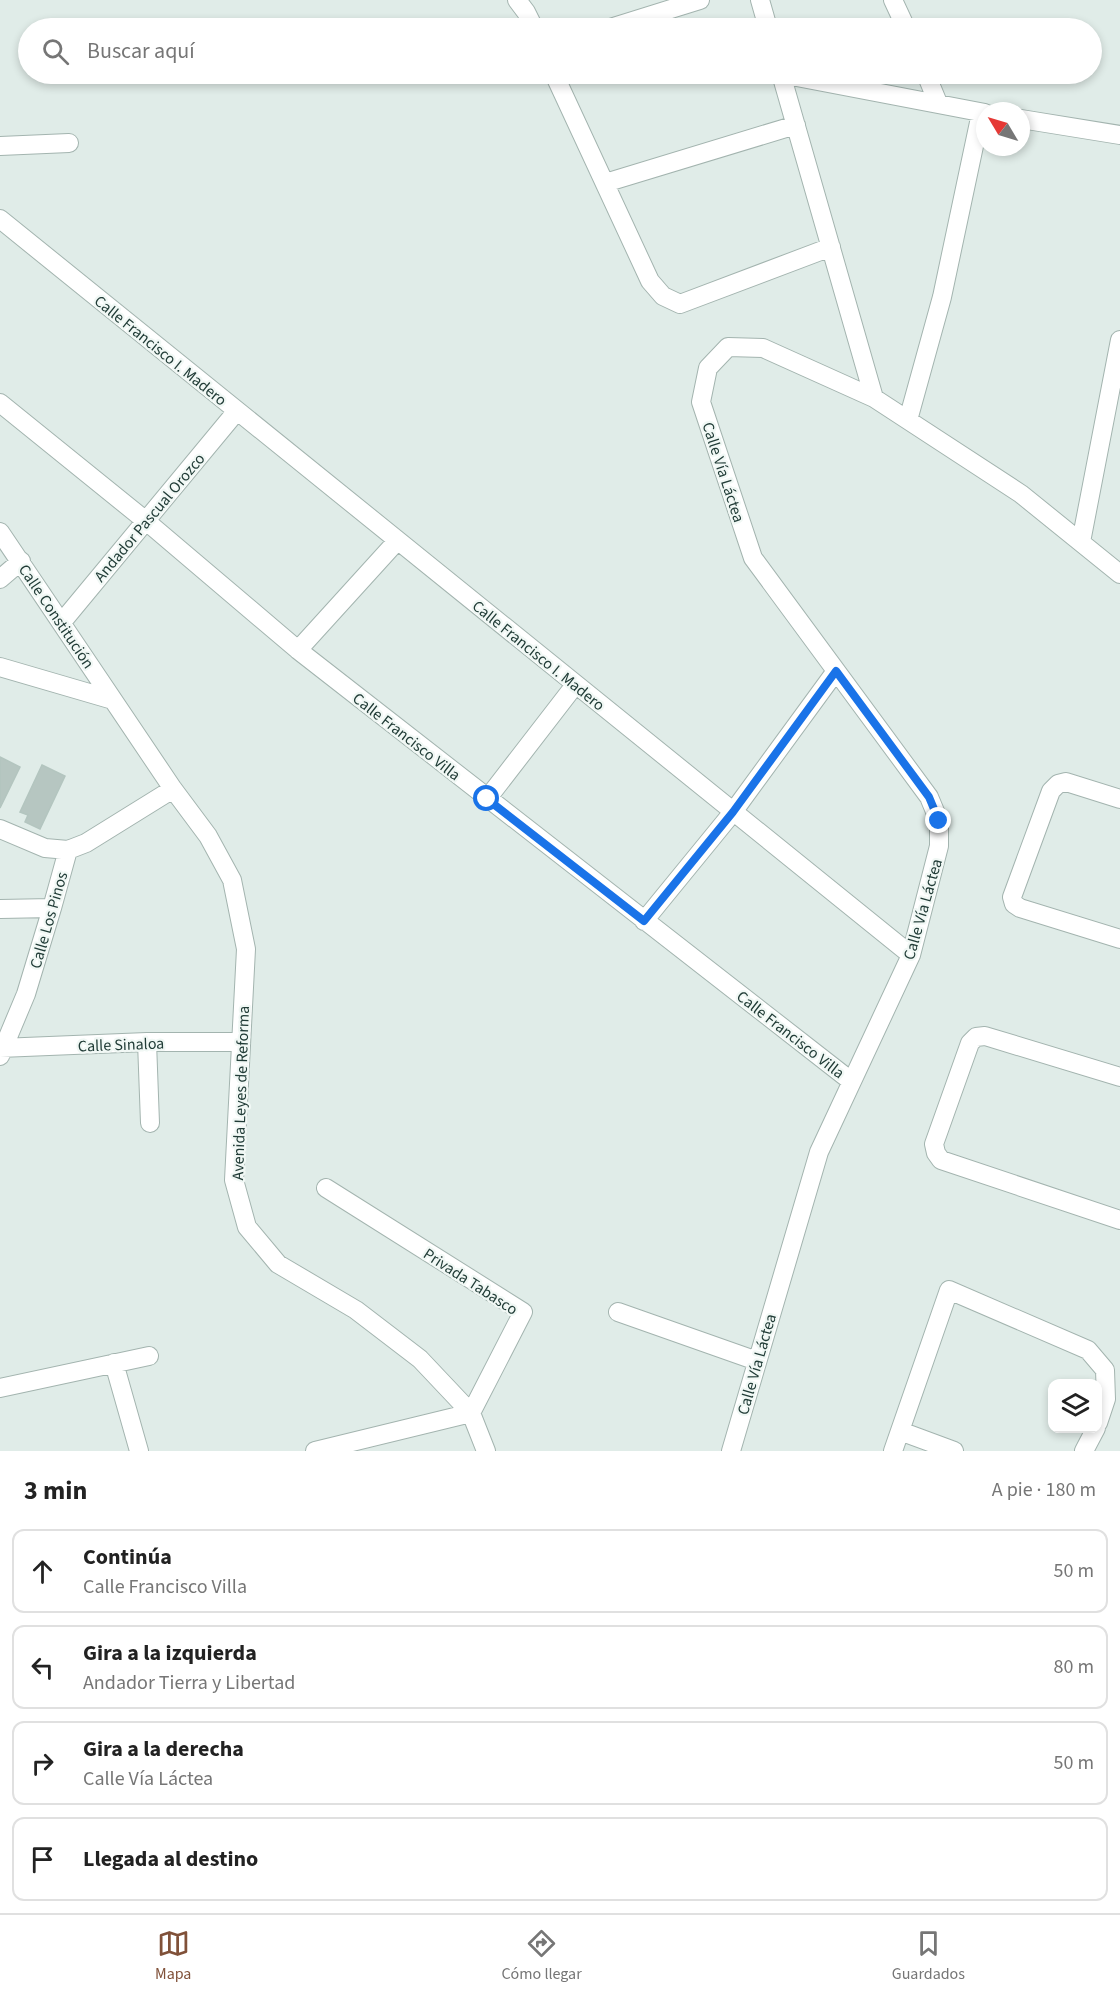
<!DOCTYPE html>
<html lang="es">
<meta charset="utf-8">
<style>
body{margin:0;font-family:"Source Sans 3",sans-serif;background:#f2f2f2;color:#222}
.controls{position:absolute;right:18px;bottom:18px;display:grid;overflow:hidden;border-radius:12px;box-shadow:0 3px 9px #0003}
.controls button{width:54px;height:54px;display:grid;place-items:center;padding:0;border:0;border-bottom:2px solid #e0e0e0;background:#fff;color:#222;font:30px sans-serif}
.compass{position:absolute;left:976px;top:102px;width:54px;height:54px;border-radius:50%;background:#fff;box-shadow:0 3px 9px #0003;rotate:308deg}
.stop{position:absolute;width:18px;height:18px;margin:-14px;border:4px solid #1a73e8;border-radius:50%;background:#fff}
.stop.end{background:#1a73e8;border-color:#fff;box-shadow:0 2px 6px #0008}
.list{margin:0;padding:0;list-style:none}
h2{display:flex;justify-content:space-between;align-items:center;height:78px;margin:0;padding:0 24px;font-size:26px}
h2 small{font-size:20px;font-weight:400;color:#767676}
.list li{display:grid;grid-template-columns:39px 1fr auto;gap:18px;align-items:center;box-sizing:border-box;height:84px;margin:0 12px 12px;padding:0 12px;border:2px solid #e0e0e0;border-radius:12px}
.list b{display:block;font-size:22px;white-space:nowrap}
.list p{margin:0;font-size:20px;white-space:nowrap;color:#767676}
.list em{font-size:20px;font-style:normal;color:#767676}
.icon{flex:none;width:33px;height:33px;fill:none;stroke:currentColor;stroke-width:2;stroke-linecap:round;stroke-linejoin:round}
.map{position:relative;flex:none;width:1120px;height:1451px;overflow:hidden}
.search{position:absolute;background:#fff;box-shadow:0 3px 9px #0003;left:18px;right:18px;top:18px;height:66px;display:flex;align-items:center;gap:15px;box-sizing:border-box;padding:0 21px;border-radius:33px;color:#767676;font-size:22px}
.sheet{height:462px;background:#fff}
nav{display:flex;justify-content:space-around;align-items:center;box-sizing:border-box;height:84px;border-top:2px solid #e0e0e0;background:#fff;font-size:16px;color:#767676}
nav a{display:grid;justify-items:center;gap:3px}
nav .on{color:#805139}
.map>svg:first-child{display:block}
</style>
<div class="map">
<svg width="1120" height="1451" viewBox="0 0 1120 1451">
<rect width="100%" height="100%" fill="#e0ece8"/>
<path fill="#b6c6c1" stroke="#b3c5bf" stroke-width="1.5" d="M0,757L20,767L0,808Z
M42,765L65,776L40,829L25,822L28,815L20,812Z"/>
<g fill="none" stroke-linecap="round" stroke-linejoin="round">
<g stroke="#a3b4af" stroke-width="20">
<path id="minor" d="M517,0L526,12L534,28
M760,0L768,28
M893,0L906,28
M610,28L700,0
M554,74L650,281L663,296L680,304L831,247
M781,74L874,398
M781,74L985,113
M926,74L938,103
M1021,119L1120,135
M0,146L69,143
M605,183L796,125
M0,219L911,955
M0,403L146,521L298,650L851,1081
M908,420L942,297L981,113
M0,532L173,789L208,836L232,880L246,949L234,1180L247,1227L278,1264L356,1310L420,1359L471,1413L486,1451
M1081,542L1120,340
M0,579L21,561
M62,622L236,412
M298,650L397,541
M0,667L113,700
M487,799L575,685
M1120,799L1066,782L1058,784L1051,791L1012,897L1014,904L1020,908L1120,939
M0,829L45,848L68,850L86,843L173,789
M0,909L52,908
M644,921L733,812L836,671
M147,1042L150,1123
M0,1048L147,1042H241
M0,1056L26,994L52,908L68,850
M1120,1077L985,1036L976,1037L970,1043L934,1144L936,1153L941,1160L1120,1220
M326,1188L523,1312L471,1413
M618,1312L757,1361
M114,1363L139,1451
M0,1388L149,1356
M900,1431L954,1451
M315,1451L471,1413
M731,1451L819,1152L911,955L939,846V821L929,797L753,558L701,402L708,368L728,347L763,348L874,398L1021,494L1120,574
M893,1451L949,1290L1088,1350L1105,1370L1106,1399L1098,1423
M1084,1451L1096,1428"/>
</g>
<use href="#minor" stroke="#fff" stroke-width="18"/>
</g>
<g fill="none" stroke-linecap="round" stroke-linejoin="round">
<path stroke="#1a73e8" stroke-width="8" d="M487,799L644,921L733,812L836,671L929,797L939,821"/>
</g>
<g text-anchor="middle" stroke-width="4.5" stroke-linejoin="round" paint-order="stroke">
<g font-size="16" fill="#213c37" stroke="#f1f8f5">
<text transform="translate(161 350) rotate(39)" y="6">Calle Francisco I. Madero</text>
<text transform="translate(724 472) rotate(72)" y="6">Calle Vía Láctea</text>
<text transform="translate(149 517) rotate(-50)" y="6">Andador Pascual Orozco</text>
<text transform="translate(57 616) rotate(56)" y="6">Calle Constitución</text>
<text transform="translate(539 655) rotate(39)" y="6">Calle Francisco I. Madero</text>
<text transform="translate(407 736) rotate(38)" y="6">Calle Francisco Villa</text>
<text transform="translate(922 909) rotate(-74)" y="6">Calle Vía Láctea</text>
<text transform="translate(48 920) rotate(-74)" y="6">Calle Los Pinos</text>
<text transform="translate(791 1034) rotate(38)" y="6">Calle Francisco Villa</text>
<text transform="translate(121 1044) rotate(-2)" y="6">Calle Sinaloa</text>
<text transform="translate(240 1093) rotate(-88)" y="6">Avenida Leyes de Reforma</text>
<text transform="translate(471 1281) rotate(33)" y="6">Privada Tabasco</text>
<text transform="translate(756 1364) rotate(-74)" y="6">Calle Vía Láctea</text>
</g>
</g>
</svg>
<div class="controls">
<button><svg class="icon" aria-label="layers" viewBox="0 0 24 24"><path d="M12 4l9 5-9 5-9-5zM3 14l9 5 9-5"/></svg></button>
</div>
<svg class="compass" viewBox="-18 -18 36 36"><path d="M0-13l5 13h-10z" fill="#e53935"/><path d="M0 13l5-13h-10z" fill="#767676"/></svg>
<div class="stop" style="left:487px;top:799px"></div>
<div class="stop end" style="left:939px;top:821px"></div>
<div class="search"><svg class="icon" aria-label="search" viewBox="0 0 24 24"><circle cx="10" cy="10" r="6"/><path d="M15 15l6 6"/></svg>Buscar aquí</div>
</div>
<section class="sheet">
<h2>3 min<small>A pie · 180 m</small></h2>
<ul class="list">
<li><svg class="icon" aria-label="ahead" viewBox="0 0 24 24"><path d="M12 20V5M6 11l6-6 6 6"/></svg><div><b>Continúa</b><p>Calle Francisco Villa</p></div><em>50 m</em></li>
<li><svg class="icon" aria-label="left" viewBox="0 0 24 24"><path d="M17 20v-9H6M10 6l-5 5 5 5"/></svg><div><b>Gira a la izquierda</b><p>Andador Tierra y Libertad</p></div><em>80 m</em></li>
<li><svg class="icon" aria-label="right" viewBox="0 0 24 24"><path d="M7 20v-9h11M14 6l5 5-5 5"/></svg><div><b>Gira a la derecha</b><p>Calle Vía Láctea</p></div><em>50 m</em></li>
<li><svg class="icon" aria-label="arrive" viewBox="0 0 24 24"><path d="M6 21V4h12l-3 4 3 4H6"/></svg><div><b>Llegada al destino</b></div></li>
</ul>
</section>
<nav>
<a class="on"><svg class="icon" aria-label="map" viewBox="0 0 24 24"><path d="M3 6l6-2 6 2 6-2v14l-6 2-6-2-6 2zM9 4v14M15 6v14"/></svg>Mapa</a>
<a><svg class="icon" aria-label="directions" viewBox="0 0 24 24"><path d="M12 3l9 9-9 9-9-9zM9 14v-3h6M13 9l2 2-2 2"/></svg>Cómo llegar</a>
<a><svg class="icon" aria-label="saved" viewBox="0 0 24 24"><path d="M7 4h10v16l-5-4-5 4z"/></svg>Guardados</a>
</nav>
